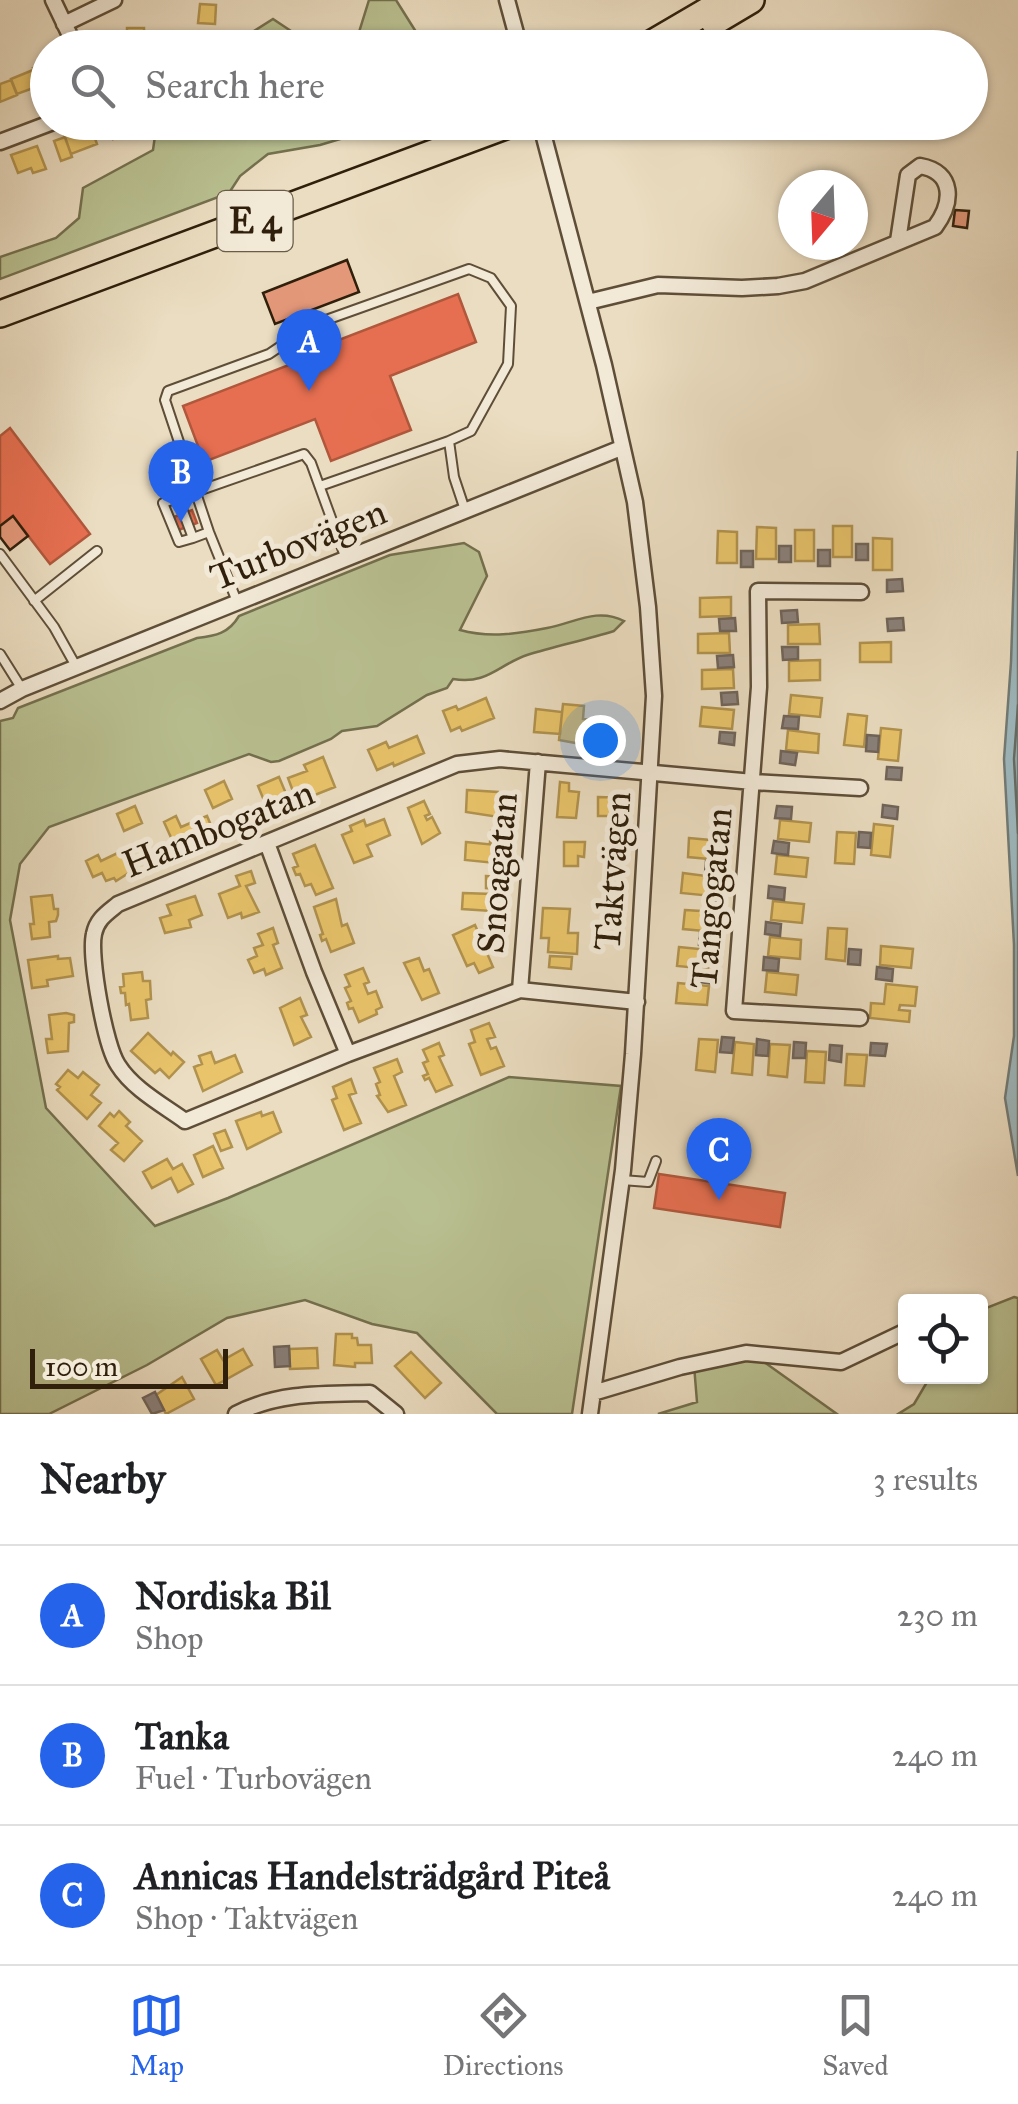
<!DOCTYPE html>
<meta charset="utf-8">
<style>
body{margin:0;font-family:"IM FELL Great Primer",serif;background:#f6f6f6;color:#202124}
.controls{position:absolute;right:30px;bottom:30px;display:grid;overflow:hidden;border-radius:10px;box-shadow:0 2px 8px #0004}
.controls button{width:90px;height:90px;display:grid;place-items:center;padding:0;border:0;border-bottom:2px solid #e0e0e0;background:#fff;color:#202124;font:50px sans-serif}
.compass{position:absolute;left:778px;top:170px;width:90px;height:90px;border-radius:50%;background:#fff;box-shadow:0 2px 8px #0004;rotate:199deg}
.scale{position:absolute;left:30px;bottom:25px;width:198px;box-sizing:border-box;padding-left:10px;border:5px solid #2f1f0b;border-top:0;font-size:28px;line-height:35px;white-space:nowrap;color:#2f1f0b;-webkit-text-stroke:8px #f2e9d7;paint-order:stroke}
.you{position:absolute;left:600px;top:740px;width:35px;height:35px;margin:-25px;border:8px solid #fff;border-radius:50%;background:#1a73e8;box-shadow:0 0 0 15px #1a73e833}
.badge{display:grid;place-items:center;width:65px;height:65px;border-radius:50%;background:#2563eb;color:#fff;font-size:32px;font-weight:700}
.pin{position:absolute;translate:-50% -82px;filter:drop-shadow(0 2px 5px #0008)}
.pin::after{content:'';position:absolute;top:52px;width:35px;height:30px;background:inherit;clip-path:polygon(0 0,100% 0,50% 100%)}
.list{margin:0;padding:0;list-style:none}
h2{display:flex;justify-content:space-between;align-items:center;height:130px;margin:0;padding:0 40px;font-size:42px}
h2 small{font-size:32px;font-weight:400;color:#757577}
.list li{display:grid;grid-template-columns:65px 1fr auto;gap:30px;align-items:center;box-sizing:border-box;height:140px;padding:0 40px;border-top:2px solid #e0e0e0}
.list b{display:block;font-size:38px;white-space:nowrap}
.list p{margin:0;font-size:32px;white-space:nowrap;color:#757577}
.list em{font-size:32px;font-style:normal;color:#757577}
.icon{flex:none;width:55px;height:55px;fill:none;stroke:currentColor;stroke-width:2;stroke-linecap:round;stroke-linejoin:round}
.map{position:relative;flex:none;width:1018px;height:1414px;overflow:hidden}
.search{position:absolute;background:#fff;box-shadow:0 2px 8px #0004;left:30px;right:30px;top:30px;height:110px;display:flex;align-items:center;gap:25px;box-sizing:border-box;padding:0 35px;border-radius:55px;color:#757577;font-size:38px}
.sheet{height:550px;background:#fff}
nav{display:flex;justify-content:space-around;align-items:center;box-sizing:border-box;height:140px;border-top:2px solid #e0e0e0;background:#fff;font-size:28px;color:#757577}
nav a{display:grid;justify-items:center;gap:5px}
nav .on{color:#2563eb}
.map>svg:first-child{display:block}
</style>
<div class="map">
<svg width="1018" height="1414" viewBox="0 0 1018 1414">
<rect width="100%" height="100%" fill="#ebddc1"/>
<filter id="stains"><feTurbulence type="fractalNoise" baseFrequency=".002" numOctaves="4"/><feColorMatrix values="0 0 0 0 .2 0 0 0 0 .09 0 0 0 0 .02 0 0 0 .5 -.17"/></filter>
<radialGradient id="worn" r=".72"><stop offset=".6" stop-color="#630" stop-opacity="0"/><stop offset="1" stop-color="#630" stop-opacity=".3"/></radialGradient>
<path fill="#b9c091" stroke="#74704e" stroke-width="2.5" d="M369,0H396L423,43L429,47H327L355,45Z
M273,19L315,47H247L246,36Z
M177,122L195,123L223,130L248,122L394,123L320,145L268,154L240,176L229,193L0,279V257L56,238L79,218L83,188L153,150L156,129Z
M464,543L479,552L487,576L460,630C489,638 517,634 547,628C574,623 597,607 624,621L614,631C585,640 556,646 527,655C498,665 487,685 453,679L447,688L427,695L377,726L342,731L331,739L279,761L271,762L249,754L49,827L20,864L10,920L46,1108L155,1226L228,1198L509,1077L621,1086L572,1414H497L417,1333L372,1324L305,1300L227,1318L147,1365L49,1414H0V721L13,718L18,708L197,638C216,636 229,633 239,616L390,555Z
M1014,1297L1018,1298V1414H898L914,1404L930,1377L980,1376L981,1310Z
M753,1354L837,1414H658L697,1402L694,1365Z"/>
<path fill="#9eb8be" stroke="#727b76" stroke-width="2.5" d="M1018,451V1176L1005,1098L1014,1036V945L1004,759L1011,662Z"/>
<path fill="#e9c46a" stroke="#b1924e" stroke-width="2.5" d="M200,4L216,5L215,24L198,23Z
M127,28H144V37L182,34L181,45H127Z
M48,63V81L39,84L33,68Z
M33,70L39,86L17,94L11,79Z
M11,80L17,95L0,102V84Z
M138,122L140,128L113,139L107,123Z
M90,125L97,144L71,154L64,135Z
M65,137L72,157L61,161L54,141Z
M37,146L46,169L33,173L31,168L18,173L11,155Z
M833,526H852V557H833Z
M757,527L776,528V559H756Z
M795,530H814V561H795Z
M718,531L737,532V563H717Z
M873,538L892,539V570H873Z
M731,597V616L700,617V598Z
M819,624L820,644H788V625Z
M729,633L730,653H698V634Z
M891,642V662H860V643Z
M820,660V680L789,681V661Z
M733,669L734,688L702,689V670Z
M791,695L822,698L820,717L789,714Z
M486,698L494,718L462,731L460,727L451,731L443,711L456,706L458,710Z
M563,704L584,706L583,719L601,721L599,740L582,739L581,744L559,740Z
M702,707L734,710L732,729L700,726Z
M536,709L562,712L560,734L534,732Z
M848,714L867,716L864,747L844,745Z
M881,728L901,730L898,761L878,759Z
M788,730L819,734L818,753L786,750Z
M417,736L424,753L394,766L393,763L377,770L368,750L386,742L389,748Z
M323,757L335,787L297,802L288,778L307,771L304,765Z
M279,777L287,796L270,803L267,796L263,798L258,786Z
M224,781L232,799L213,808L205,790Z
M560,782L569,783V791L579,792L576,818L557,817Z
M467,790L498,792V797L512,798L511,819L466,812Z
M598,797L630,798V816H598Z
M424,801L430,814L425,816L427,820L432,817L440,833L422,844L408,808Z
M135,806L142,823L124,831L117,814Z
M176,816L181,827L207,816L213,830L199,836L202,842L178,853L164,822Z
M384,819L390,835L367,845L372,856L354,863L342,835L352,831L350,826L364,820L366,826Z
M780,820L811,823L809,842L778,839Z
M874,824L893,826L890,857L871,855Z
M491,831L509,832L508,843L490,842Z
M837,832L856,833L854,864L835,863Z
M689,838L721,841L719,860L688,857Z
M466,842L497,845L495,863L465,860Z
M564,842H585L584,857L578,856V866H564Z
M315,845L333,888L316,895L311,884L305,886L300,874L296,875L293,868L298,866L293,854Z
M126,849L135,869L116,881L114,878L106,881L102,873L93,877L86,861L98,855L101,861Z
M777,855L808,858L806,877L775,874Z
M251,871L255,883L246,886L259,912L242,918L241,913L228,918L219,894L240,886L236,876Z
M683,873L714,877L712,896L681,893Z
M486,876L508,878L507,890L486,888Z
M463,893L492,894L491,911L462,909Z
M52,895L54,909H58V915L56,921L49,922L50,937L32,939L30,924H34L31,897Z
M195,896L202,915L189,920L191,927L165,933L160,918L171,915L167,905Z
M336,899L342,926L347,924L354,943L331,952L326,939L322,941L320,935L323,934L314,907Z
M773,901L804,904L802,923L771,920Z
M543,908L570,909L568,933H578L577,954L548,952L549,938H541Z
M685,910L717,912L715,932L683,929Z
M475,925L493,967L479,973L474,963L467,966L453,935Z
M273,928L278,943L273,945L282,968L266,975L264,969L254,973L248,960L257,956L254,948L263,945L258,934Z
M828,928L847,929L845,961L826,959Z
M770,937L801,940L800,959L768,956Z
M881,946L913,949L911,968L880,965Z
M679,947L710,950L708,969L677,966Z
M58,956V959L70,958L73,976L47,980L48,986L32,988L28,960Z
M550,956L572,957L571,969L549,967Z
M419,958L424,971L429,969L439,993L422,1000L404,963Z
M363,968L369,982L364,984L368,994L376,991L382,1007L376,1010L377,1014L359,1022L353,1008L349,1009L347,1003L351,1001L345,988L350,986L345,975Z
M142,972L143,981H150L151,999L146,1000L148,1018L131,1020L129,1004L126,1005L125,993H121L120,987L124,986L123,974Z
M767,972L798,975L796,995L765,992Z
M678,983L709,986L707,1005L676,1003Z
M886,984L917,987L915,1006L900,1005L899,1010L910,1011L909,1022L870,1018L871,1003L884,1004Z
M300,998L307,1015L301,1017L311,1037L294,1045L280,1008Z
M66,1013L74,1015V1022L69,1023L68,1051L48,1053L46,1039H52L49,1015Z
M489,1023L495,1037L487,1039L491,1049L496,1047L504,1066L481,1075L469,1044L475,1042L471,1030Z
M148,1033L171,1055L173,1052L184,1062L169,1078L160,1069L155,1073L131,1051Z
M699,1039L718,1040L715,1072L696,1070Z
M735,1042L754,1044L752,1075L732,1073Z
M439,1043L444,1055L439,1057L452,1085L436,1092L429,1078L425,1080L423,1076L428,1074L423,1063L428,1061L423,1050Z
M770,1044L790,1045L787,1077L768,1075Z
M807,1051L826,1052L824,1083L805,1082Z
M211,1052L215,1063L235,1055L242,1072L203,1091L194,1067L202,1064L199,1056Z
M847,1054L867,1055L864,1086L845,1085Z
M397,1059L402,1072L394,1076L406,1105L388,1112L377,1096L380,1095L376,1084L380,1082L374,1068Z
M68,1070L78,1078L83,1072L99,1085L91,1095L101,1103L87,1119L57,1090L60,1087L56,1084Z
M351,1079L356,1093L349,1095L361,1123L344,1130L332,1100L337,1098L333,1087Z
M119,1111L130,1122L126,1126L142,1141L124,1161L111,1150L118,1143L99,1126L110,1113L114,1117Z
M261,1112L262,1116L273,1112L281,1132L247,1149L236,1121Z
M225,1130L232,1147L221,1151L214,1134Z
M213,1146L223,1168L203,1177L194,1155Z
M167,1159L173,1169L182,1164L193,1184L178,1192L171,1178L152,1188L143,1172Z
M336,1334H352V1338H357L358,1345H371L372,1363H355V1367L334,1365Z
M317,1348L318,1368L290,1369L289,1349Z
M243,1349L252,1365L216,1385L201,1359L217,1350L223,1360Z
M411,1352L441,1383L425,1398L395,1366Z
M182,1377L194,1399L166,1414L156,1395Z"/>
<path fill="#e76f51" stroke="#b0573c" stroke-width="2.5" d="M458,294L476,342L390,376L411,430L331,461L315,419L204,462L183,406L294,363L292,358Z
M10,428L90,534L50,564L13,516L0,526V436Z
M192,510L197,523L171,533L166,520Z
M659,1174L785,1193L780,1227L654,1208Z"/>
<path fill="#8a817c" stroke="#6f645a" stroke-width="2.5" d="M856,544H868V560H856Z
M779,546H791V562H779Z
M818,550H830V566H818Z
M741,551H753V567H741Z
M902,579L903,591L887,592V580Z
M797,610L798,622L782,623L781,611Z
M735,618L736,631H720L719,619Z
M903,618L904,630L888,631L887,619Z
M782,647H798V659L783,660Z
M733,655L734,667L718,668L717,656Z
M737,692L738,704L722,705L721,693Z
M784,716L799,717L798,729L782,728Z
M720,732L735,733L734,745L719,743Z
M867,735L879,736L878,752L866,751Z
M781,751L797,753L795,765L780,763Z
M887,767L902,768L901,780L886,779Z
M883,805L898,807L897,819L882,817Z
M777,806L792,807L791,819L775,818Z
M713,825L728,826L727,838L712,837Z
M859,832L871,833L870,848L858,847Z
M774,841L789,843L788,855L772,853Z
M706,861L722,862L721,874L705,873Z
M769,886L785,888L784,900L768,898Z
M706,897L722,899L721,911L705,909Z
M766,922L781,924L780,936L765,934Z
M700,933L716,935L714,947L699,945Z
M849,949L861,950L860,965L848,964Z
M764,957L779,959L778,971L763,970Z
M877,967L893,969L892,981L876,979Z
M700,970L715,972L714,984L699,982Z
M722,1037L734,1038L732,1053L720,1052Z
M757,1039L769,1041L768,1056L756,1055Z
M794,1042L806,1043L805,1058H793Z
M871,1043L887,1044L885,1056L870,1055Z
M830,1045L842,1046L841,1062L829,1060Z
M289,1346L290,1366L275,1367L274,1347Z
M155,1392L164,1410L152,1414L143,1398Z"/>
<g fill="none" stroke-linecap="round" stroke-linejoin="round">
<path stroke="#666c64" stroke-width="2.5" d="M1018,705L1014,759L1018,833"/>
</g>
<path fill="#e4987a" stroke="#2f1f0b" stroke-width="2.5" d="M955,210L969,211L967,228L953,226Z
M347,260L359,292L275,324L263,293Z
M13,516L28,536L10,550L0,537V526Z"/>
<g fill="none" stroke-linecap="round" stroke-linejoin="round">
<g stroke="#5e4e38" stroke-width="12">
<path id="service" d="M320,486L449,441
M178,498L163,503L179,542L193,538
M209,532L193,538L178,498L304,454L311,463L346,559
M0,554L54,627L77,668
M34,601L97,551
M238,604L209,532L165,400L168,391L269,354L312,325L469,269L491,278L511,306L508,364L471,431L449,441L454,477L465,510
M0,654L22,689
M622,1180L648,1182L656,1161"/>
</g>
<g stroke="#5e4e38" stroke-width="19">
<path id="minor" d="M53,0L76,48
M507,0L520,48
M64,24L114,0
M540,122L604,365L635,502L648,607L654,696L633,1054L623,1170L590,1414
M0,142L53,122
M588,302L658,285L742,288L778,286L805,281L935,227C953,203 955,172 920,166L908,175L898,241
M0,701L22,689L621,448
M267,843L314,972L348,1054
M520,990L538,762
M637,1002L520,990L348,1054L185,1121C163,1105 133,1089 118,1065C105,1046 89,956 94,934C97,919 107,913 118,904L457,764L500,759L753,782L860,788
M860,1018L734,1011L759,687L758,591L861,592
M593,1393L680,1367L746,1353L841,1362L906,1331
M236,1414C278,1392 323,1394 370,1393L396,1414"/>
</g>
<g stroke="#2f1f0b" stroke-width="30">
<path id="trunk" d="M714,22L751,0
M644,48L726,0
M0,314L516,122"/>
</g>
<use href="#service" stroke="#f2e9d7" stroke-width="8"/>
<use href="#minor" stroke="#f2e9d7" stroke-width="14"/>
<use href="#trunk" stroke="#ebddc1" stroke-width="25"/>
</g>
<g text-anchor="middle" stroke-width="10" stroke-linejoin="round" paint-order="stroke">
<rect fill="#f2e9d7" stroke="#6a5c48" stroke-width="2.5" x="217.5" y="191" width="75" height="60" rx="8"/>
<g font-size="35" font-weight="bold" fill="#2f1f0b">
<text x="255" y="233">E 4</text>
</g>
<g font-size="38" fill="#2f1f0b" stroke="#f2e9d7">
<text transform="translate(298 544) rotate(-22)" y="13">Turbovägen</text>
<text transform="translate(218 828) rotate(-22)" y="13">Hambogatan</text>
<text transform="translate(612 871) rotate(-86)" y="13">Taktvägen</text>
<text transform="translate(497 873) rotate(-85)" y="13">Snoagatan</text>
<text transform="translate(711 898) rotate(-85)" y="13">Tangogatan</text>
</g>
</g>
<rect width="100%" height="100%" filter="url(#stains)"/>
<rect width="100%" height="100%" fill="url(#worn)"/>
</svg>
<div class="controls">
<button><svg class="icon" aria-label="locate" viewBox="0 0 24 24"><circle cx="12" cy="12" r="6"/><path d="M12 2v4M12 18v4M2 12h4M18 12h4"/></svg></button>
</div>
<svg class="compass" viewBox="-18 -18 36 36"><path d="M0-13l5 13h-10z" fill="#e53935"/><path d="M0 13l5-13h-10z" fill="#757577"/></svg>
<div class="scale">100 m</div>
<div class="you"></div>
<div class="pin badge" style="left:309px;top:391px">A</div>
<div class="pin badge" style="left:181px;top:522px">B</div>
<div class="pin badge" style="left:719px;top:1200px">C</div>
<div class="search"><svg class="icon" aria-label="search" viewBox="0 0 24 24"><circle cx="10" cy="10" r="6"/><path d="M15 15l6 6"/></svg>Search here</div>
</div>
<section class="sheet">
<h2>Nearby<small>3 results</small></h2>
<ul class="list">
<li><span class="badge">A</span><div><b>Nordiska Bil</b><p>Shop</p></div><em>230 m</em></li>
<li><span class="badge">B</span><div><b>Tanka</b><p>Fuel · Turbovägen</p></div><em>240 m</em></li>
<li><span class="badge">C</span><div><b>Annicas Handelsträdgård Piteå</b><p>Shop · Taktvägen</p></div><em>240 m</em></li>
</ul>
</section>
<nav>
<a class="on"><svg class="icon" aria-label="map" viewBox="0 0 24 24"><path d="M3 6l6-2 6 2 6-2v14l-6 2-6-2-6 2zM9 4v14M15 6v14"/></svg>Map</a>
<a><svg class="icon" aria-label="directions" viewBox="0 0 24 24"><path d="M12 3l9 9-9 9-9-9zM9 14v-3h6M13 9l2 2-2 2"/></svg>Directions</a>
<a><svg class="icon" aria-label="saved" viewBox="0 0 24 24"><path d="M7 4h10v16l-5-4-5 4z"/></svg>Saved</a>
</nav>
